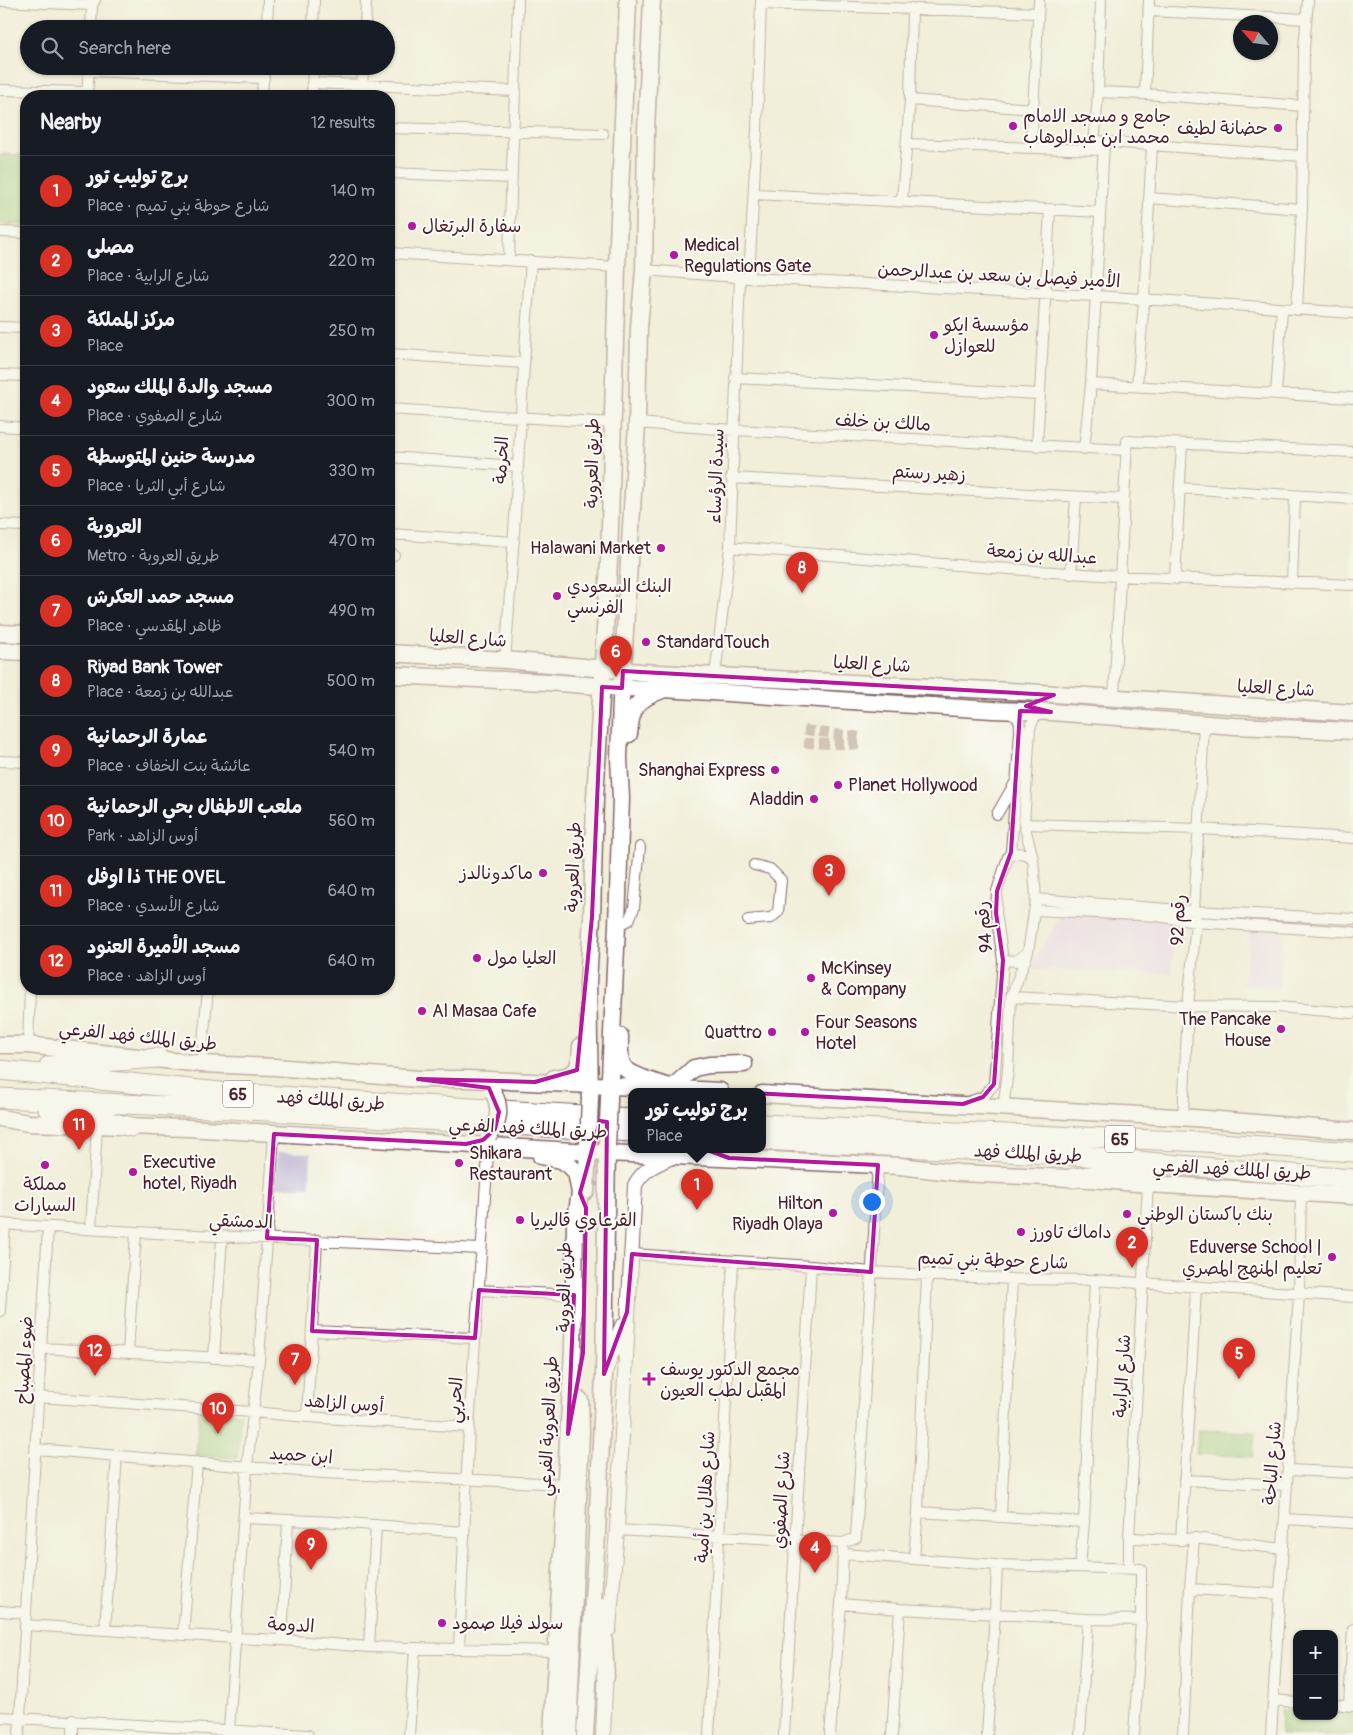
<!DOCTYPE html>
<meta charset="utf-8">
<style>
body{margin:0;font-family:Pangolin,"Playpen Sans Arabic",sans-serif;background:#20242c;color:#f1f3f6}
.controls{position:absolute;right:15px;bottom:15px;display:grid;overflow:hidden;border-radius:10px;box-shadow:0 1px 4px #0004}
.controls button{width:45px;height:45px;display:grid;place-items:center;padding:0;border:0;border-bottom:1px solid #363941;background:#171b24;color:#f1f3f6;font:25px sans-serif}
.compass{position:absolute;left:1233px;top:15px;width:45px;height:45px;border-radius:50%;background:#171b24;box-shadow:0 1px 4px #0004;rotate:298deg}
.you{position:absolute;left:871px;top:1201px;width:18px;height:18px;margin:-12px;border:4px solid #fff;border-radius:50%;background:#1a73e8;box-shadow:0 0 0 8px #1a73e833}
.badge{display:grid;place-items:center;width:32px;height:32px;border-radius:50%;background:#d93025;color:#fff;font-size:16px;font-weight:700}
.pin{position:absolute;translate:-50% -41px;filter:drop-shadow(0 1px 2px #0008)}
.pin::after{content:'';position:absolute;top:26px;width:18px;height:15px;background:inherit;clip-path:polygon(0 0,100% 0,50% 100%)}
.popup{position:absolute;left:628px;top:1088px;width:138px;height:65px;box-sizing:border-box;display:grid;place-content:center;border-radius:10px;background:#171b24;filter:drop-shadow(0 1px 4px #0005);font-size:16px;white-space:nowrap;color:#9ea1a6}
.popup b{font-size:19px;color:#f1f3f6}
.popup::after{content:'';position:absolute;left:50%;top:100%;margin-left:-10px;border:10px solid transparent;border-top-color:#171b24}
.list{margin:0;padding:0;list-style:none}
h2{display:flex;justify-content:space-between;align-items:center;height:65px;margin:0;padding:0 20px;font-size:21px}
h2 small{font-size:16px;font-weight:400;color:#9ea1a6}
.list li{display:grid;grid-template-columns:32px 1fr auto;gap:15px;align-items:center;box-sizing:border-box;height:70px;padding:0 20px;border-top:1px solid #363941}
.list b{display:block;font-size:19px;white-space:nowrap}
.list p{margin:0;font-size:16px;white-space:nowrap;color:#9ea1a6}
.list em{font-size:16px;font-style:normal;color:#9ea1a6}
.icon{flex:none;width:28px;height:28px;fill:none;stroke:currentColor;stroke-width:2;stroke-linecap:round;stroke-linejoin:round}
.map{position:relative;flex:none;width:1353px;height:1735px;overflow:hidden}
.search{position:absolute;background:#171b24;box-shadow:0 1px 4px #0004;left:20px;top:20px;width:375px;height:55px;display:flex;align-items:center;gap:12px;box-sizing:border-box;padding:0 18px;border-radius:28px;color:#9ea1a6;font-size:19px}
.panel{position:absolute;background:#171b24;box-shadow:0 1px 4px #0004;left:20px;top:90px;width:375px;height:905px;border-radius:20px}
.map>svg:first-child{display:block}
</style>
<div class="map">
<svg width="1353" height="1735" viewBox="0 0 1353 1735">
<rect width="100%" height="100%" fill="#fdfcf7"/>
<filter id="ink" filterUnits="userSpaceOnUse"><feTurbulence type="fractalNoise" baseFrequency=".02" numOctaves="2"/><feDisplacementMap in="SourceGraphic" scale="10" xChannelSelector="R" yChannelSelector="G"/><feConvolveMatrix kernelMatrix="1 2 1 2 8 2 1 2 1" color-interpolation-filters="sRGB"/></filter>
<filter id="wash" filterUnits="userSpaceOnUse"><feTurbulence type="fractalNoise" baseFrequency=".0096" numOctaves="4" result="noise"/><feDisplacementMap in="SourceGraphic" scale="20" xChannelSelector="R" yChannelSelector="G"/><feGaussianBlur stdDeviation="1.12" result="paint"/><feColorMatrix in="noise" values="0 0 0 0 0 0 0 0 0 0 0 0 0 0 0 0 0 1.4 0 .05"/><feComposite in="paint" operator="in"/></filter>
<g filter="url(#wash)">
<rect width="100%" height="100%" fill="#f1eed9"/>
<path fill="#e7d2ef" d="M1064,910L1173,918L1172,974L1029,969Z
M1249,929L1283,931L1279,987L1243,985Z"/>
<path fill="#c8bfd8" d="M277,1152L311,1153L310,1187H276Z"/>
<path fill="#97c979" stroke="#707452" d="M0,154L26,155V225L0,224Z
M199,1410L241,1413L237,1458L196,1455Z
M1199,1430L1255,1432L1253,1457L1196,1454Z
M1281,1710H1297V1716H1334V1712H1353V1735H1280Z"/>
</g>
<g filter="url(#ink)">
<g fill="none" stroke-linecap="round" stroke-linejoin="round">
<path stroke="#d0c5b6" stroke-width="10" stroke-dasharray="10 5" stroke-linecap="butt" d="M804,730L860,737
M804,743L863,745"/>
<g stroke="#846768" stroke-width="12">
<path id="street" d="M0,1L92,5
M761,4L1038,13
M1149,11L1306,19
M91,29L92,5L95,0
M267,29L268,0
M313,29L314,0
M365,29L366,0
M89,71L264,78
M312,83L516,91
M0,90L87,92
M1098,92L1145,94L1303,106
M1145,94L1149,0
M87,96L89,66
M262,96L264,66
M312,96L313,66
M362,96L363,66
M910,100L1033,109
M389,128L603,134
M1095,141L1302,156
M907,144L1103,150
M1094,146L1098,92L1101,0
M1031,148L1039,0
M389,173L511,178
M754,194L1099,212
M1149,198L1302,209
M902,200L910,100L912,8
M0,232L26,233
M389,253L617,267
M509,260C511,173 516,87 518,0
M644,270L749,278L1096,296L1353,313
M749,278L757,129L761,0
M1297,310L1302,209L1304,49L1308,0
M0,327L26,328
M389,354L523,363
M0,375L26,376
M735,378L1039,394
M1091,384L1353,398
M1137,386L1144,300L1152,146
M1276,394L1282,309
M389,409L613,423
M637,423L734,430L1127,450
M0,426L26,428
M1037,447L1050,209
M1084,449L1091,384L1104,143
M389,457L517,466
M731,478L1124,499
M1180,488L1353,499
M0,525L26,526
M389,534L514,542
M730,547C843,556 956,566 1070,573C1164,580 1259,580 1353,585
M389,555H394
M1071,574L1076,497
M1175,579L1182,444
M1292,582L1295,496
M505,660C516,527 521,394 531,261
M715,676L730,547L740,277
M1114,698L1127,441L1353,452
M0,761L26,762
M997,814L1016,781
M1024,824L1200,829L1353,838
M1008,857C1018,852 1023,852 1033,858
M1036,899L1194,911L1353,919
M1035,910L1157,916L1196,922L1353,932
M748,920L771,918L778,912L781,880L770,869L754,865
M617,926L629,920L634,908L640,847
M1003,960L1016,961L1028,952
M1011,997L1188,1006L1277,1007L1353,1013
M28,1045L30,989
M201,1064L208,989
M968,1102L983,1097L994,1084L1003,960L996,913L997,891L1008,857L1011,852L1020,732C1020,719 1020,718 1008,712
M1003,1108L1008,1071L1011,997L1028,952L1036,899L1033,858L1024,824L1030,728L1035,716L1042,714
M1183,1118L1188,1006L1196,922L1194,911L1204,724
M0,1224L136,1232L480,1249
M91,1229L97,1126
M632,1254L811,1266L871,1272L1012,1279L1095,1280L1353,1297
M479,1290L574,1295
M0,1311L5,1224
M312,1331L475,1338
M41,1348L259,1360
M128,1352L136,1232
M214,1358L222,1237
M38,1397L253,1412L307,1417L469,1427
M307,1417L317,1240
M36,1449L323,1473L565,1484
M1289,1470L1353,1473
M1184,1480L1287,1485
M918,1512L1084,1522
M1001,1516L1012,1279
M244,1518L335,1522L464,1532
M1285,1519L1353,1523
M617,1530L843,1543L856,1538L878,1165
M1129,1538L1181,1540L1194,1538L1283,1549
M1181,1540L1196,1288
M844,1554L997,1565L1141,1569V1620L1134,1735
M914,1558L918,1512L927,1274
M1080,1567L1084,1522L1095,1280
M1129,1569V1538L1148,1184
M1190,1589L1279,1594
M841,1604L900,1609L1088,1619L1141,1620
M0,1611L26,1613
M25,1625L235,1638L282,1640L369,1647L556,1651
M105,1630L117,1455
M183,1635L197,1462
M282,1640L288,1520
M369,1647L376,1525
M459,1648L469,1427L488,1154
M1274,1700L1297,1702
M1334,1704L1353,1706
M1349,1705L1353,1629
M0,1717L308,1735
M229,1730L247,1467L259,1360L274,1134
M19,1735L48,1227
M73,1735V1720
M409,1735L415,1648
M709,1735L733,1262
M784,1735L811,1266
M830,1735L841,1604L843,1549
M892,1735L900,1609
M987,1735L995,1613L997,1565
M1080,1735L1088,1619
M1183,1735L1190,1589L1194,1538
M1271,1735L1299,1294L1301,1193"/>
</g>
<g stroke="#846768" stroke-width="16">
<path id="secondary" d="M606,1369L622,1326
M609,1629L617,1530L635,1185C644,1168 657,1164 674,1156
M603,1735L606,1666"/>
</g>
<g stroke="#846768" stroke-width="19">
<path id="primary" d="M0,633L26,634
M0,651L26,652
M389,653L505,660L640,672L1008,691L1353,713
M389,675L547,682L622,688L664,689L993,710L1051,712L1235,726L1353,731
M629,734C631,707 636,700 662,690
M620,1036C620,1044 619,1056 622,1064C628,1077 660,1083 672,1088L694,1068L709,1065L744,1064
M0,1045H28L201,1064L275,1067L418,1079H468L720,1091
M554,1078L567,1076L577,1070L580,1059L581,1046
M762,1094L1194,1118L1353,1131
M590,1098L588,982L592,917L595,798L609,562L617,267L628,0
M609,1099L617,926L621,798L619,758L621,700L637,423L639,327L644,270L646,130L652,0
M0,1118L28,1123L188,1128L607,1153L900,1166L959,1173L1091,1179L1148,1184L1353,1196
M541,1156L561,1160L569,1165L576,1172L580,1193L575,1224L573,1349L552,1735
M586,1191L588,1145
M602,1607L606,1677
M568,1735L581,1431L580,1400
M585,1735L597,1534L604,1374L607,1146"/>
</g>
<g stroke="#846768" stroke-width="21">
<path id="highway" d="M49,1066L158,1058
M0,1070L230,1093L632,1118
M0,1098L229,1109L632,1132
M48,1109L132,1127
M762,1124L1205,1142L1353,1152
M762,1140L1085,1156L1191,1166L1353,1179
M1073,1178L1125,1172L1145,1171"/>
</g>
<use href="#street" stroke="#fff" stroke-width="10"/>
<use href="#secondary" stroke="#fff" stroke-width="14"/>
<use href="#primary" stroke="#fff" stroke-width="16"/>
<use href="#highway" stroke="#fff" stroke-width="19"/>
<g stroke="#846768" stroke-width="19" stroke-linecap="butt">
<path id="primary-bridge" d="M489,1135C500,1122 501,1107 493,1092
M588,1145L590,1098
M607,1146L609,1099"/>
</g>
<use href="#primary-bridge" stroke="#fff" stroke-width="16"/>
</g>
</g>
<path d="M0 0H1353V1735H0ZM623,671L1054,695L1026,706L1051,712L1020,711L1011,852L997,891L996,913L1003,960L994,1084L983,1097L963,1104L734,1092L704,1104L694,1119L696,1141L702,1148L729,1158L878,1165L871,1272L632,1254L627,1312L604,1374L607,1122L600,1121L580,1193L586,1208L583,1353L568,1434L574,1295L479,1290L475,1338L312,1331L317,1240L267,1238L274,1134L466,1144L483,1140L495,1129L499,1112L489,1088L418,1079L535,1082L577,1070L592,917L602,687L622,688Z" fill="#f1eed9" fill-opacity=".55" fill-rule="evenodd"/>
<path fill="none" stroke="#b5179e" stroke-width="4" stroke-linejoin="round" d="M623,671L1054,695L1026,706L1051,712L1020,711L1011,852L997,891L996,913L1003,960L994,1084L983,1097L963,1104L734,1092L704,1104L694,1119L696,1141L702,1148L729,1158L878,1165L871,1272L632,1254L627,1312L604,1374L607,1122L600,1121L580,1193L586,1208L583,1353L568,1434L574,1295L479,1290L475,1338L312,1331L317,1240L267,1238L274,1134L466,1144L483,1140L495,1129L499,1112L489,1088L418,1079L535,1082L577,1070L592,917L602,687L622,688Z"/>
<g fill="#b5179e" stroke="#fdfcf7" stroke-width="2">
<circle cx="1013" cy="126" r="5"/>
<circle cx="1278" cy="128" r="5"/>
<circle cx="412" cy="226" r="5"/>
<circle cx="674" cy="255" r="5"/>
<circle cx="934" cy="335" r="5"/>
<circle cx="661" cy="548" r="5"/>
<circle cx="557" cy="596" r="5"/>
<circle cx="646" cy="642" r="5"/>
<circle cx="775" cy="770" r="5"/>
<circle cx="838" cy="785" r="5"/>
<circle cx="814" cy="799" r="5"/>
<circle cx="543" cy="873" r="5"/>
<circle cx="477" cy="958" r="5"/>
<circle cx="811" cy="978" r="5"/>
<circle cx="422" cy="1011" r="5"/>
<circle cx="1281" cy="1029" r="5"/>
<circle cx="772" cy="1032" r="5"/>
<circle cx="805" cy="1032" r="5"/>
<circle cx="459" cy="1163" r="5"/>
<circle cx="45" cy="1165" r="5"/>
<circle cx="133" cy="1172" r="5"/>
<circle cx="833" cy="1213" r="5"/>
<circle cx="1127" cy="1214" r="5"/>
<circle cx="520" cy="1220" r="5"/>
<circle cx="1021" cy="1232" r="5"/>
<circle cx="1332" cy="1257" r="5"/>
<path d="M646.5 1371.5h5v5h5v5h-5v5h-5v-5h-5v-5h5z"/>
<circle cx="442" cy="1623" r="5"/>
</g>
<g text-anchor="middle" stroke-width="4" stroke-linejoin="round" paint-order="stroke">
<g fill="#fdfcf7" stroke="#806168" stroke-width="1">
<rect x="223" y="1080.5" width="30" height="27" rx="4"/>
<rect x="1105" y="1125.5" width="30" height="27" rx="4"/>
</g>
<g font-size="16" font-weight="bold" fill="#4a1f2b">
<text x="238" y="1100">65</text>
<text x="1120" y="1145">65</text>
</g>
<g font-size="18" fill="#4a1f2b" stroke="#fdfcf7" text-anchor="start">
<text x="1023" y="122">جامع و مسجد الامام<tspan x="1023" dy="21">محمد ابن عبدالوهاب</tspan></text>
<text x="1268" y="134" text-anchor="end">حضانة لطيف</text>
<text x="422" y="232">سفارة البرتغال</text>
<text x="684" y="251">Medical<tspan x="684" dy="21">Regulations Gate</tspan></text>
<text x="944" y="331">مؤسسة ايكو<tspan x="944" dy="21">للعوازل</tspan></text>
<text x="651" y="554" text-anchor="end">Halawani Market</text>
<text x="567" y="592">البنك السعودي<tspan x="567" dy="21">الفرنسي</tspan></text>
<text x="656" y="648">StandardTouch</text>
<text x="765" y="776" text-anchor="end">Shanghai Express</text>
<text x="848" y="791">Planet Hollywood</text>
<text x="804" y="805" text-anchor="end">Aladdin</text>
<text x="533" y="879" text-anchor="end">ماكدونالدز</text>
<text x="487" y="964">العليا مول</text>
<text x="821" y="974">McKinsey<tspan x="821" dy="21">&amp; Company</tspan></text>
<text x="432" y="1017">Al Masaa Cafe</text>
<text x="1271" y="1025" text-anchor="end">The Pancake<tspan x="1271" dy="21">House</tspan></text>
<text x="815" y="1028">Four Seasons<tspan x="815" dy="21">Hotel</tspan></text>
<text x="762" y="1038" text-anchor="end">Quattro</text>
<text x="469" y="1159">Shikara<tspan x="469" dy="21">Restaurant</tspan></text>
<text x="143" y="1168">Executive<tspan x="143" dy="21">hotel, Riyadh</tspan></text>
<text x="45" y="1190" text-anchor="middle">مملكة<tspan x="45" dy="21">السيارات</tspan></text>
<text x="823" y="1209" text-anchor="end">Hilton<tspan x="823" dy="21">Riyadh Olaya</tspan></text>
<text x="1137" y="1220">بنك باكستان الوطني</text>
<text x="530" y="1226">القرعاوي قاليريا</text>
<text x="1031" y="1238">داماك تاورز</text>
<text x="1322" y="1253" text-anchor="end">Eduverse School |<tspan x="1322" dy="21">تعليم المنهج المصري</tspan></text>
<text x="660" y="1375">مجمع الدكتور يوسف<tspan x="660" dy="21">المقبل لطب العيون</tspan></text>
<text x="452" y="1629">سولد فيلا صمود</text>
</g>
<g font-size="18" fill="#4a1f2b" stroke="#fdfcf7">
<text transform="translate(999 275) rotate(3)" y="6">الأمير فيصل بن سعد بن عبدالرحمن</text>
<text transform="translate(883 422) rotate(3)" y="6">مالك بن خلف</text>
<text transform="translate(501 460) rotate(-87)" y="6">الخرمة</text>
<text transform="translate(592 463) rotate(-89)" y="6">طريق العروبة</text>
<text transform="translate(929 473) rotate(3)" y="6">زهير رستم</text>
<text transform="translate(716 476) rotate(-88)" y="6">سيدة الرؤساء</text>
<text transform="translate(1042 554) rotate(4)" y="6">عبدالله بن زمعة</text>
<text transform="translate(468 638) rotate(4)" y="6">شارع العليا</text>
<text transform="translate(872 664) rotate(3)" y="6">شارع العليا</text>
<text transform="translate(1276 688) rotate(3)" y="6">شارع العليا</text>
<text transform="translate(573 867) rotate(-88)" y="6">طريق العروبة</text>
<text transform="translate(1178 920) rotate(-87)" y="6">رقم 92</text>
<text transform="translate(984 927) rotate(-95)" y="6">رقم 94</text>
<text transform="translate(138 1036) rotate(6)" y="6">طريق الملك فهد الفرعي</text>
<text transform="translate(331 1100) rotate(4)" y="6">طريق الملك فهد</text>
<text transform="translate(528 1128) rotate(3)" y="6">طريق الملك فهد الفرعي</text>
<text transform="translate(1028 1153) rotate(3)" y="6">طريق الملك فهد</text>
<text transform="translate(1232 1169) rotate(3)" y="6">طريق الملك فهد الفرعي</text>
<text transform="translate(241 1221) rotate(2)" y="6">الدمشقي</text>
<text transform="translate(993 1260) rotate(2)" y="6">شارع حوطة بني تميم</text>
<text transform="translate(564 1287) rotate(-89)" y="6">طريق العروبة</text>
<text transform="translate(24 1360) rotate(-87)" y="6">ضوء المصباح</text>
<text transform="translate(1122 1376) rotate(-87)" y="6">شارع الرابية</text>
<text transform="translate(455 1400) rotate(-86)" y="6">الحربي</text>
<text transform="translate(344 1403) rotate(4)" y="6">أوس الزاهد</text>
<text transform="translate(548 1426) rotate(-87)" y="6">طريق العروبة الفرعي</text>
<text transform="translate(301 1455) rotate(4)" y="6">ابن حميد</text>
<text transform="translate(1272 1463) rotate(-86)" y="6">شارع الباحة</text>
<text transform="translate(705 1497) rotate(-87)" y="6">شارع هلال بن أمية</text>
<text transform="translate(781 1500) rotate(-87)" y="6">شارع الصفوي</text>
<text transform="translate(291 1625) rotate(3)" y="6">الدومة</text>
</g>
</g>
</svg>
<div class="controls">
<button>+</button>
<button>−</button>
</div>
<svg class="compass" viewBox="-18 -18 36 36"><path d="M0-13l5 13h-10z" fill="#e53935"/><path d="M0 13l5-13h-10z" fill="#9ea1a6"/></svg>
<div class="you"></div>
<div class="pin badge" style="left:697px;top:1210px">1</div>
<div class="popup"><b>برج توليب تور</b>Place</div>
<div class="pin badge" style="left:1132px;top:1268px">2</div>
<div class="pin badge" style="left:829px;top:896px">3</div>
<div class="pin badge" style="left:815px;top:1573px">4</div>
<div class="pin badge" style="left:1239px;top:1379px">5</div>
<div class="pin badge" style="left:616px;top:677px">6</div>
<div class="pin badge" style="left:295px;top:1385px">7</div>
<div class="pin badge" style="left:802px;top:593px">8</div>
<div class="pin badge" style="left:311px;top:1570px">9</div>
<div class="pin badge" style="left:218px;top:1434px">10</div>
<div class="pin badge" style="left:79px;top:1150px">11</div>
<div class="pin badge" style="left:95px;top:1376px">12</div>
<div class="search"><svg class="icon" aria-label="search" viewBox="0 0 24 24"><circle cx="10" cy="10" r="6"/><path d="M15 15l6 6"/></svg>Search here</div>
<section class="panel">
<h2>Nearby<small>12 results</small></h2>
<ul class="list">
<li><span class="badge">1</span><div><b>برج توليب تور</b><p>Place · شارع حوطة بني تميم</p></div><em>140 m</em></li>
<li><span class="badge">2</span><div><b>مصلى</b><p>Place · شارع الرابية</p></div><em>220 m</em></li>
<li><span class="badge">3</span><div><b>مركز المملكة</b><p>Place</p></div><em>250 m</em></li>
<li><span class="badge">4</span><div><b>مسجد والدة الملك سعود</b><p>Place · شارع الصفوي</p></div><em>300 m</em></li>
<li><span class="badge">5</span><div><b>مدرسة حنين المتوسطة</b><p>Place · شارع أبي الثريا</p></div><em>330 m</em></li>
<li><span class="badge">6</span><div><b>العروبة</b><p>Metro · طريق العروبة</p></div><em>470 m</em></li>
<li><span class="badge">7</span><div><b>مسجد حمد العكرش</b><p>Place · ظاهر المقدسي</p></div><em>490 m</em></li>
<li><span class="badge">8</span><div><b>Riyad Bank Tower</b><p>Place · عبدالله بن زمعة</p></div><em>500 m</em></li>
<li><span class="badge">9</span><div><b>عمارة الرحمانية</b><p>Place · عائشة بنت الخفاف</p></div><em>540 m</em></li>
<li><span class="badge">10</span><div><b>ملعب الاطفال بحي الرحمانية</b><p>Park · أوس الزاهد</p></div><em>560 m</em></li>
<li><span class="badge">11</span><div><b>ذا اوفل THE OVEL</b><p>Place · شارع الأسدي</p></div><em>640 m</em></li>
<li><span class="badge">12</span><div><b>مسجد الأميرة العنود</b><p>Place · أوس الزاهد</p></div><em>640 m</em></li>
</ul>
</section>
</div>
